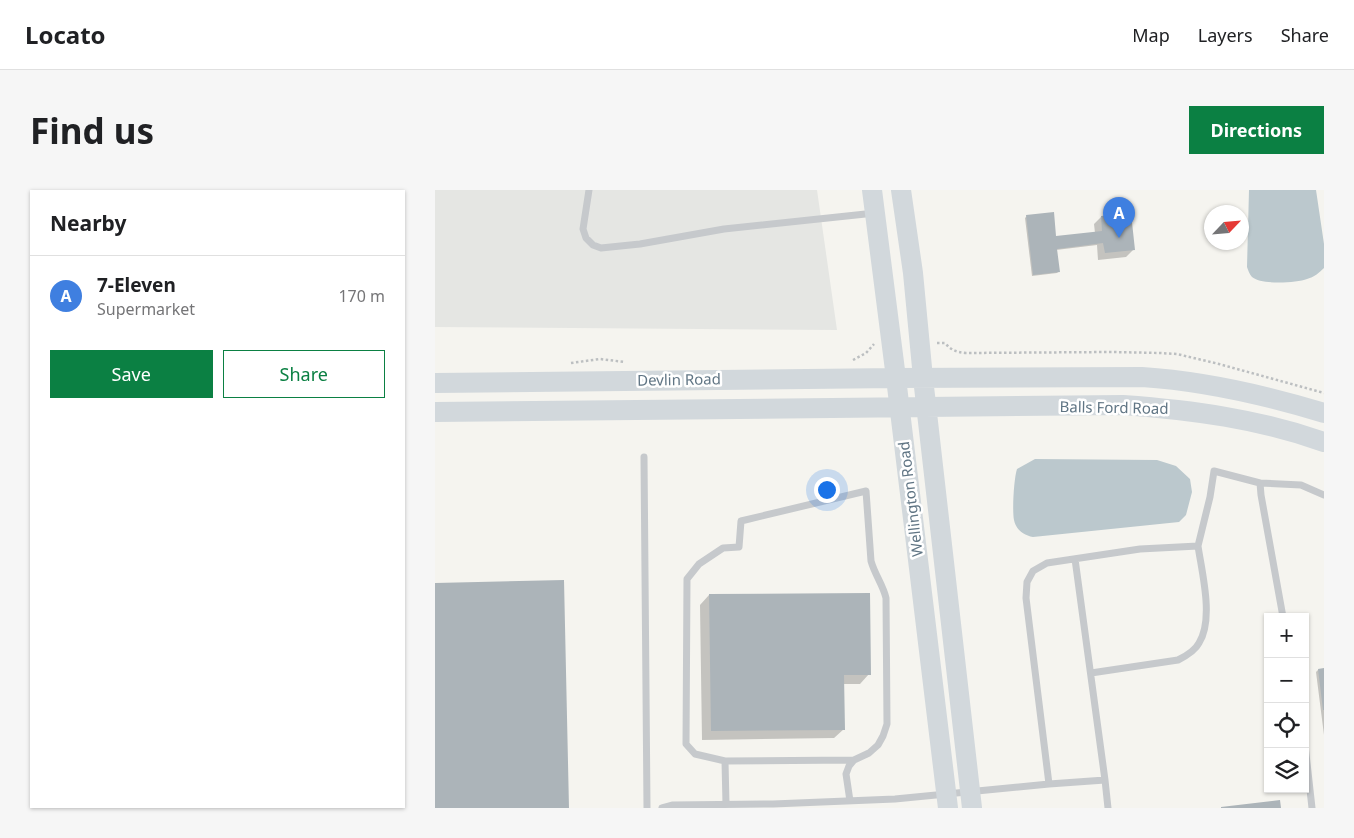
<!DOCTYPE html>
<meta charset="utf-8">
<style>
body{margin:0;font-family:"Noto Sans",sans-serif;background:#f6f6f6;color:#202124}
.controls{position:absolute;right:15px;bottom:15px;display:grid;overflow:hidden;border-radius:0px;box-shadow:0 1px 4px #0004}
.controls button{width:45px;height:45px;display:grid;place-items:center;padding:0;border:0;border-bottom:1px solid #e0e0e0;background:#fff;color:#202124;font:25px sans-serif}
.compass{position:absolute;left:769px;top:15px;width:45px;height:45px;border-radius:50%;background:#fff;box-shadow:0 1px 4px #0004;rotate:64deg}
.you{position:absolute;left:391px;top:299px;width:18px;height:18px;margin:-12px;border:4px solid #fff;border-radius:50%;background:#1a73e8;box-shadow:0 0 0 8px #1a73e833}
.badge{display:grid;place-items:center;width:32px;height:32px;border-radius:50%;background:#0b8043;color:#fff;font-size:16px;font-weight:700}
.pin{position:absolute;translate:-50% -41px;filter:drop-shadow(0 1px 2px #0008)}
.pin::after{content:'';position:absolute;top:26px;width:18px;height:15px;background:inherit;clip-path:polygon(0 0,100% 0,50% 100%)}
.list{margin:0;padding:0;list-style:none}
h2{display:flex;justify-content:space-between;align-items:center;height:65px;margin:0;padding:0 20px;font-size:21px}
h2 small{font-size:16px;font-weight:400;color:#757577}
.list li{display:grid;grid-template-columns:32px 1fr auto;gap:15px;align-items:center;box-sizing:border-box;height:80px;padding:0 20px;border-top:1px solid #e0e0e0}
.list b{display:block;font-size:19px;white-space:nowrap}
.list p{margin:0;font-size:16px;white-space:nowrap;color:#757577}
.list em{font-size:16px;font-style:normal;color:#757577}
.actions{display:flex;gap:10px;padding:15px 20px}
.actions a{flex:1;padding:11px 0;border:1px solid #0b8043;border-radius:0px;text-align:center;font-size:18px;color:#0b8043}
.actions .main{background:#0b8043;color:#fff}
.icon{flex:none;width:28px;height:28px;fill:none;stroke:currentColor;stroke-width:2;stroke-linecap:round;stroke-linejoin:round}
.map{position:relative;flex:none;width:889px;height:618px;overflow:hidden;border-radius:0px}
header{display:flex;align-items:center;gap:30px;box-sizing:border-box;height:70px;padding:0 25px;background:#fff;border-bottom:1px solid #e0e0e0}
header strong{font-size:24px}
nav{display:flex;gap:28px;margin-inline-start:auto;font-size:18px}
.intro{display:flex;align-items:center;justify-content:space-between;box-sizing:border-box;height:120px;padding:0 30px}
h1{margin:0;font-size:35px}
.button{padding:12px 22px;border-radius:0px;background:#0b8043;color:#fff;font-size:18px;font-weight:700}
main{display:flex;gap:30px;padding:0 30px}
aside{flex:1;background:#fff;border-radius:0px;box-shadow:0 1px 4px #0004}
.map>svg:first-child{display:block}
</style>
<header>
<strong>Locato</strong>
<nav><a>Map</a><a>Layers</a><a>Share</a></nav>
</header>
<div class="intro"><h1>Find us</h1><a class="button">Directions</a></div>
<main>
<aside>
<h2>Nearby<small></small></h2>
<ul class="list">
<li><span class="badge" style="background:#3f7fe0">A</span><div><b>7-Eleven</b><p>Supermarket</p></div><em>170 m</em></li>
</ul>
<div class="actions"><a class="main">Save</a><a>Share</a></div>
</aside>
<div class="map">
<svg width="889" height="618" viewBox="0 0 889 618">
<rect width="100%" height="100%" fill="#f5f4ef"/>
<path fill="#e5e6e3" d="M0,0H382L402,140L0,137Z"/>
<path fill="#bbc8cd" d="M814,0H881L889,54V78C884,83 879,87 872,89C861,93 826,95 817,87C815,85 813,80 812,77Z
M600,269L722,270L741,276L755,289L757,302L751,325L744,332L598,347C589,345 581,340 579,330C577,320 579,288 582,279Z"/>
<path fill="#0003" d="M592,26L620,47L660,43L659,34L666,27L698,60L691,67L663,70L662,55L621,60L624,81L622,83L597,86L590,28Z
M274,405L434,484L425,494H408L409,539L399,548L267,550L265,415Z
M889,479V545L881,482L883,480Z"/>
<path fill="#acb4b9" d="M619,22L621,46L667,41L666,26L696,23L700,60L670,63L668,53L622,59L625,82L598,85L591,25Z
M129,390L134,618H0V393Z
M435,403L436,485H409L410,540L276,541L274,404Z
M889,478V520H888L883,479Z
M845,610L846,618H786V617Z"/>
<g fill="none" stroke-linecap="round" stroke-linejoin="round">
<path stroke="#bcbfc1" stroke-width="2.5" stroke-dasharray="2.5 2.5" stroke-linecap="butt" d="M502,153H510C516,160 521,162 531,163L677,162L725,163L742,164L784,174L889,203
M418,170L431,163L439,154
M136,173L165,169L190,172"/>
<path stroke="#c6c9cc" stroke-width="7" d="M154,0L148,39L151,48L158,55L166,58L205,54L289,39L440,23
M209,267L212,618
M825,293L866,295L889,305
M763,356L775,307L779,281L825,293L826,305L848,427
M640,369L670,590
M870,555L877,618
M290,571L260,564L251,554L252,389L264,374L288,358L304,357L306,331L431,301L436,371C440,385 448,395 451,408L452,534L448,546L443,555L434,563L419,570L414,576L411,584L415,611
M614,594L591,408L592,392L598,381L612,373L705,359L763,356C767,383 779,429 764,453C760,461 751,466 743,470L656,483
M291,614L290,571L419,570
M227,618L238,615L338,614L460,609L614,594L670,590L673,618"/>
<path stroke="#d2d8dc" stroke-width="20" d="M437,0L461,188L513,618
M466,0L478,83L488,188L537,618
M0,193L461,188L707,187C768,191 830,205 889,223
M0,222L688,215C757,220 824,229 889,252"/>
</g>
<g text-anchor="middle" stroke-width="5" stroke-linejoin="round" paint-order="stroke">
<g font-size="15" fill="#607584" stroke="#fff">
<text transform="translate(244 190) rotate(-1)" y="5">Devlin Road</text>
<text transform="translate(679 218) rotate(1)" y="5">Balls Ford Road</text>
<text transform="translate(476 309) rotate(-97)" y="5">Wellington Road</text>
</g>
</g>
</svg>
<div class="controls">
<button>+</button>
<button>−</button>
<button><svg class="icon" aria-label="locate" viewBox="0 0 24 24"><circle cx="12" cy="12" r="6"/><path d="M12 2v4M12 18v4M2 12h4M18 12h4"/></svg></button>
<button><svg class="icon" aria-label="layers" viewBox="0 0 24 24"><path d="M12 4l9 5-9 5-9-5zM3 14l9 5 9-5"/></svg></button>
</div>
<svg class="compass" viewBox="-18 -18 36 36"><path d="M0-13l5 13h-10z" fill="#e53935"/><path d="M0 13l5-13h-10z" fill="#757577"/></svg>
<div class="you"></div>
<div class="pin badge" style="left:684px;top:48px;background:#3f7fe0">A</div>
</div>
</main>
